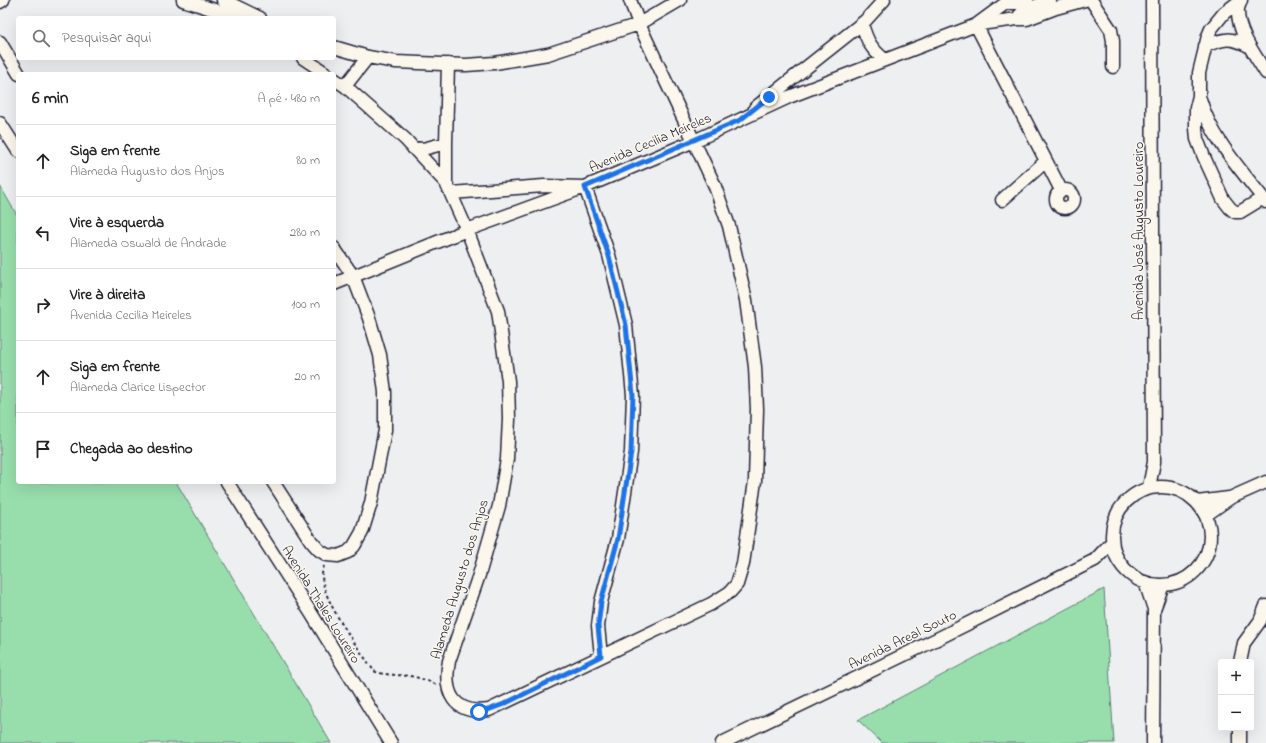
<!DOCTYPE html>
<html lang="pt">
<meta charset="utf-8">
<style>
body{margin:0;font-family:"Indie Flower",sans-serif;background:#f2f2f2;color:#222}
.controls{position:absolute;right:12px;bottom:12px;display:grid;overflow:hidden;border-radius:4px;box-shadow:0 4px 16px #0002}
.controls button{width:36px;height:36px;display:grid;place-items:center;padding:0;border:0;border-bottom:1px solid #e0e0e0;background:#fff;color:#222;font:20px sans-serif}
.stop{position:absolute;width:12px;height:12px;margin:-9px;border:3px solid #1a73e8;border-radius:50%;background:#fff}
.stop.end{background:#1a73e8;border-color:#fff;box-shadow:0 1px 4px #0008}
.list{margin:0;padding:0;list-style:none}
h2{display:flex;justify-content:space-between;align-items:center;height:52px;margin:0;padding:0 16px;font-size:17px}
h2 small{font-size:13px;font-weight:400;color:#767676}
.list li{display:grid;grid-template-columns:26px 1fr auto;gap:12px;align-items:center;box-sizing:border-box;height:72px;padding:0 16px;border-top:1px solid #e0e0e0}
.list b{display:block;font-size:15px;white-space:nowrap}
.list p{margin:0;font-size:13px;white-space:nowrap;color:#767676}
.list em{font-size:13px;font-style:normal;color:#767676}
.icon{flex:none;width:22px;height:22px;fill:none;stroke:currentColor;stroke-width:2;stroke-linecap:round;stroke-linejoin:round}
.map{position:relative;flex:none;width:1266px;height:743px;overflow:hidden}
.search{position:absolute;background:#fff;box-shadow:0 4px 16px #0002;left:16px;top:16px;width:320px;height:44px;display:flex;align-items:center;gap:10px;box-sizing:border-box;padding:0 14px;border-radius:4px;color:#767676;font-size:15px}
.panel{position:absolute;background:#fff;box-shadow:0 4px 16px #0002;left:16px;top:72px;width:320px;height:412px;border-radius:4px}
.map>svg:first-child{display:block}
</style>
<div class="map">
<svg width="1266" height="743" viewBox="0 0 1266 743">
<rect width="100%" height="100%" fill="#edeff0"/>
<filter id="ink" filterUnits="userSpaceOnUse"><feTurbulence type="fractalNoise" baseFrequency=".025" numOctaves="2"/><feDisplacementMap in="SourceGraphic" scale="8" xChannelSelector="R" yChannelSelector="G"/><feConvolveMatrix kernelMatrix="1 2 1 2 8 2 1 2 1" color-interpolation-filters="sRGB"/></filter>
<g filter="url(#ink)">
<path fill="#98deac" stroke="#5d8074" d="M0,186L18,217V482H176L331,743H0Z
M1104,589L1114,743H882L858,720Z"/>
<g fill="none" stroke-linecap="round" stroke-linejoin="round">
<g stroke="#22223b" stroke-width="15">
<path id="minor" d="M183,0L221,12L236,18
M223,0L260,18
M1091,0L1111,30L1113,41V67
M1241,0L1224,13L1211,29L1208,36L1199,73V96L1196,108V128L1197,139L1204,157L1223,199L1230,208L1235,212H1240L1263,198
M1241,0C1240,4 1237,8 1238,12C1238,33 1256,56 1266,73
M0,2L3,0
M1006,3H1019L1027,0
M1019,16L1024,11L1050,0
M862,24C867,41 871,49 885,60
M980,24L1017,19H1027L1056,8L1085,0
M976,25L1061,190
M0,42L19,74
M1205,46C1225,38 1230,37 1249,46
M334,47L368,57L396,62L466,65L495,63L548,54L639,24L680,0
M303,58L327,74
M334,79L345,86L405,139L446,183L467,230L498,311L508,381L509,419L507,459L499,506L479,575L449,661C443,692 453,715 489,710L711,604L730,592L737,584L743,564L755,481L757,409L755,367L746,300L729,226L714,184L639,24L630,0
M345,86L368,57
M1200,99C1211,138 1242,171 1266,202
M755,108L865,21L884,0
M0,123L18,151
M413,148L423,149L446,143
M446,183V143L448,64
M1056 199a9 9 0 1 1 18 0a9 9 0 1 1-18 0Z
M451,193L544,186L585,187L609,255L626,325L633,395L631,452L618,539L601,602L598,626L601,656
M1002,200L1046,161
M334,284L467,230L585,187L694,141L789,97L976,25L1010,0
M227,482L311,613L391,743
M273,482L311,541L319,550L327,555L338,556L348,552L354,546L362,532L371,503L385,430V392L380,355L369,318L353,276L334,248
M1112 536a49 49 0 1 1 98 0a49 49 0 1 1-98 0Z
M1149,487L1154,462L1152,0
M1197,502L1229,498
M1206,515L1230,498L1266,482
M1145,582L1154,609
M1240,662L1244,643L1260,621L1266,606
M1240,728V743
M722,743L937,639L1095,560L1112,542
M1153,743L1154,609L1163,585"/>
</g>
<path stroke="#22223b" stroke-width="2" stroke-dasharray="3 3" stroke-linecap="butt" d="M324,566C323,569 322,572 322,575C322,601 359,649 374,671C380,675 401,675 410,676C420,678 429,681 437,685"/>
<use href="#minor" stroke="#fbf7ec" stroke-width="12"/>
</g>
</g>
<g fill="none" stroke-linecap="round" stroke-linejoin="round" filter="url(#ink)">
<path stroke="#1a73e8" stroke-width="5" d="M479,712L488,710L504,704L601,656L598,626L601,602L618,539L631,452L633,395L626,325L609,256L585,187L740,120L769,97"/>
</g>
<g text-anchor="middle" stroke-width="3" stroke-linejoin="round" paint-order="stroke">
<g font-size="14" fill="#22223b" stroke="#fbf7ec">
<text transform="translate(650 142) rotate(-23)" y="5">Avenida Cecilia Meireles</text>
<text transform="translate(1138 231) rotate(-90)" y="5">Avenida José Augusto Loureiro</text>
<text transform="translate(459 579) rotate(-73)" y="5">Alameda Augusto dos Anjos</text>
<text transform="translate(322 604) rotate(58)" y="5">Avenida Thales Loureiro</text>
<text transform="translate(902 639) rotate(-26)" y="5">Avenida Areal Souto</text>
</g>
</g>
</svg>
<div class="controls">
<button>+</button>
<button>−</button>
</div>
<div class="stop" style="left:479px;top:712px"></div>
<div class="stop end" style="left:769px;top:97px"></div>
<div class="search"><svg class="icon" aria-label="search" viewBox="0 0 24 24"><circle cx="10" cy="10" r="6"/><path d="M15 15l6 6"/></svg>Pesquisar aqui</div>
<section class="panel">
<h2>6 min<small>A pé · 480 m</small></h2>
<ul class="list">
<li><svg class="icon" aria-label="ahead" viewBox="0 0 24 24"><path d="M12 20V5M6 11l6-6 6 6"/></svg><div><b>Siga em frente</b><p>Alameda Augusto dos Anjos</p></div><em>80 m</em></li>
<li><svg class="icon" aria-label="left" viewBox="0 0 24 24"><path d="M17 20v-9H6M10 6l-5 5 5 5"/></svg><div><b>Vire à esquerda</b><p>Alameda Oswald de Andrade</p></div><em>280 m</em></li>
<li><svg class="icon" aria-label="right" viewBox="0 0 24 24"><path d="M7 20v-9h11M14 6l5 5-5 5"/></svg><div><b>Vire à direita</b><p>Avenida Cecilia Meireles</p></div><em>100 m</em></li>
<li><svg class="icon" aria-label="ahead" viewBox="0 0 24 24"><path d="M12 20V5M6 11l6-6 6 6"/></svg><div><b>Siga em frente</b><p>Alameda Clarice Lispector</p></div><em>20 m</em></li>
<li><svg class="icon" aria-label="arrive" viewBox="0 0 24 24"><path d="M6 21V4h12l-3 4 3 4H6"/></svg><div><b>Chegada ao destino</b></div></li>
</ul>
</section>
</div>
